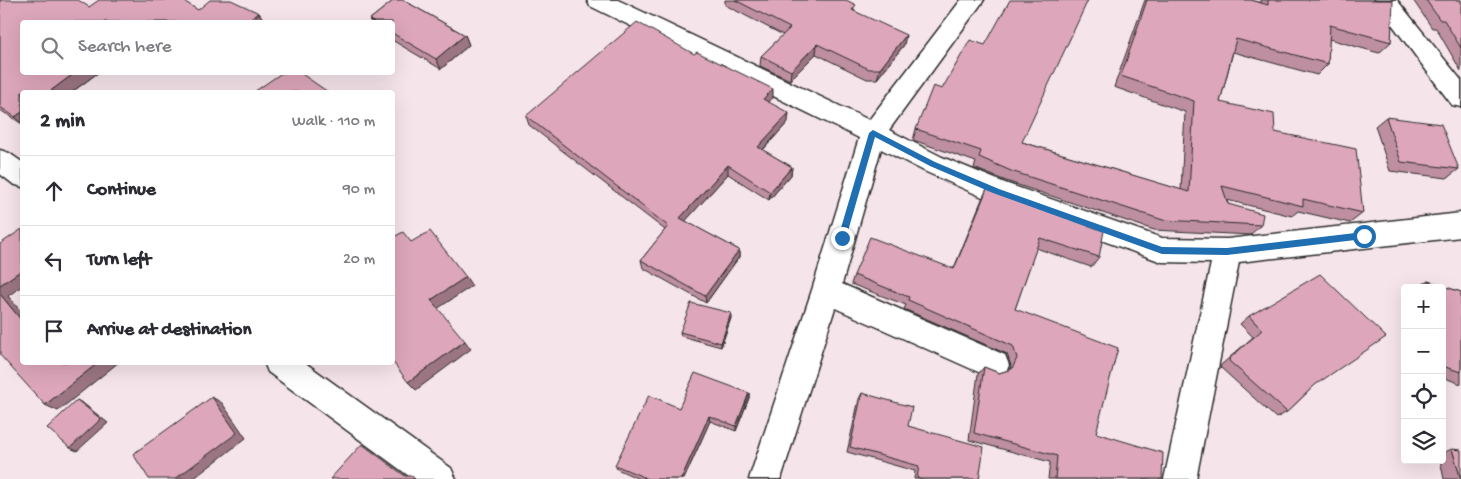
<!DOCTYPE html>
<meta charset="utf-8">
<style>
body{margin:0;font-family:"Gochi Hand",sans-serif;background:#f7f7f7;color:#2b2b33}
.controls{position:absolute;right:15px;bottom:15px;display:grid;overflow:hidden;border-radius:5px;box-shadow:0 5px 20px #0002}
.controls button{width:45px;height:45px;display:grid;place-items:center;padding:0;border:0;border-bottom:1px solid #e1e1e2;background:#fff;color:#2b2b33;font:25px sans-serif}
.stop{position:absolute;width:15px;height:15px;margin:-11px;border:4px solid #1f6fb2;border-radius:50%;background:#fff}
.stop.end{background:#1f6fb2;border-color:#fff;box-shadow:0 1px 5px #0008}
.list{margin:0;padding:0;list-style:none}
h2{display:flex;justify-content:space-between;align-items:center;height:65px;margin:0;padding:0 20px;font-size:21px}
h2 small{font-size:16px;font-weight:400;color:#7c7c81}
.list li{display:grid;grid-template-columns:32px 1fr auto;gap:15px;align-items:center;box-sizing:border-box;height:70px;padding:0 20px;border-top:1px solid #e1e1e2}
.list b{display:block;font-size:19px;white-space:nowrap}
.list em{font-size:16px;font-style:normal;color:#7c7c81}
.icon{flex:none;width:28px;height:28px;fill:none;stroke:currentColor;stroke-width:2;stroke-linecap:round;stroke-linejoin:round}
.map{position:relative;flex:none;width:1461px;height:479px;overflow:hidden}
.search{position:absolute;background:#fff;box-shadow:0 5px 20px #0002;left:20px;top:20px;width:375px;height:55px;display:flex;align-items:center;gap:12px;box-sizing:border-box;padding:0 18px;border-radius:5px;color:#7c7c81;font-size:19px}
.panel{position:absolute;background:#fff;box-shadow:0 5px 20px #0002;left:20px;top:90px;width:375px;height:275px;border-radius:5px}
.map>svg:first-child{display:block}
</style>
<div class="map">
<svg width="1461" height="479" viewBox="0 0 1461 479">
<rect width="100%" height="100%" fill="#f5e4ea"/>
<filter id="ink" filterUnits="userSpaceOnUse"><feTurbulence type="fractalNoise" baseFrequency=".02" numOctaves="2"/><feDisplacementMap in="SourceGraphic" scale="10" xChannelSelector="R" yChannelSelector="G"/><feConvolveMatrix kernelMatrix="1 2 1 2 8 2 1 2 1" color-interpolation-filters="sRGB"/></filter>
<g filter="url(#ink)">
<g fill="none" stroke-linecap="round" stroke-linejoin="round">
<g stroke="#2b2b2b" stroke-width="3">
<path id="minor" d="M587,0H618L869,120L961,0H984L889,130L942,157L1005,183L1162,238L1227,239L1461,213V237L1239,262L1196,479H1164L1211,263L1162,262L987,199L924,171L881,149L842,284L1005,355L1009,365L1005,375L994,379L835,308L781,479H749L812,290L859,138L590,6Z
M1374,0H1397L1461,80V107L1452,105Z
M0,150L9,153L22,162V187L13,184L0,174Z
M264,362H304L451,468L456,479H413L268,372Z"/>
</g>
<use href="#minor" fill="#fff" fill-rule="evenodd"/>
</g>
<path fill="#be8fa0" stroke="#2b2b2b" d="M0,0L89,7L198,10L259,13L265,22H22L99,72L72,92H22V124L0,110Z
M394,0H403L465,35L469,45L441,69L392,40V22H371L369,20Z
M725,0H846L855,11L904,45L877,79H867L816,54L790,80L760,66L761,56L783,35L725,5Z
M1145,0H1251L1261,3V0H1392L1391,42L1379,53L1329,39L1328,64L1317,75L1233,52L1220,102L1275,132L1363,213L1350,223L1298,211L1292,216L1227,200L1228,204L1261,225L1250,235L1154,230L1006,181L974,168L976,162L913,140L916,129L1022,142L1181,190L1185,112L1114,87Z
M1413,0H1461V71L1436,28H1432Z
M773,98L768,102L788,122L763,150L792,167L791,175L769,200L728,174L685,221L739,250V257L706,303L643,268L641,260L665,230L529,125L526,116Z
M1386,117L1459,169L1447,178L1390,171L1375,126Z
M987,189L1099,257L1091,267L1036,248L1015,309L1096,433L1162,479H1048L1050,462L969,440L978,374L984,367L999,373L1009,370L1011,366L1007,354L904,309L906,305L851,284L854,275L954,268L982,199Z
M1428,281L1461,292V384L1442,377V288H1417Z
M1249,316L1315,385L1287,412L1276,418L1220,367L1221,365L1253,337L1240,324Z
M731,318L721,347L681,336L680,332Z
M749,393V398L736,431L710,421L684,479H639L617,469L615,465L679,408Z
M862,393L908,426L979,479H914L915,471L847,452L859,399Z
M1452,449L1461,479H1444L1440,460H1442V453Z"/>
<path fill="#9b7482" stroke="#2b2b2b" d="M259,13L265,22H247Z
M465,35L469,45L441,69L436,59Z
M906,35L904,45L877,79L880,69Z
M817,44L816,54L790,80L791,71Z
M76,72H99L72,92H49Z
M773,89V98L763,108V99Z
M22,112V123L15,117Z
M789,113L788,122L758,155V147Z
M728,165V174L681,226L680,218Z
M792,167L791,175L769,200L770,192Z
M739,250V257L706,303L705,296Z
M22,270V286L8,296L22,313V321L0,294V285Z
M466,277L472,286L437,309L431,300Z
M731,313V318L721,347V343Z
M465,341L471,349L416,390L408,382Z
M99,362H119L58,411L45,405Z
M749,393V398L736,431V426Z
M212,397L222,403L246,438L193,479H175Z
M77,400L84,404L108,423L77,451L70,448Z
M709,416L710,421L684,479H681Z"/>
<path fill="#dda6ba" stroke="#2b2b2b" d="M0,0H78L89,7L99,0H182L198,10L210,0H231L259,13L247,22H22V72H76L49,92H22V112L15,117L0,107Z
M394,0H403L465,35L436,59L392,33V22H374L369,20Z
M735,0H846L856,5L852,10L906,35L880,69H869L817,44L791,71L761,56L790,28Z
M1010,0H1088L1022,142L1189,192L1194,101L1121,76L1147,0H1251L1268,5V0H1392L1393,2L1391,42L1330,25L1328,64L1236,39L1220,102L1274,114L1275,132L1356,149L1363,213L1303,199V206L1222,186L1228,204L1263,214L1261,225L1163,220L1011,171L979,157L981,151L916,129L933,86L942,89L970,40L985,45Z
M1426,0H1461V48L1444,20H1440Z
M637,22L694,54L697,52L773,89L763,99L789,113L758,147L792,167L770,192L728,165L680,218L739,250L705,296L641,260L668,226L526,116Z
M283,72H299L328,92H254Z
M1386,117L1441,124L1459,169L1401,162Z
M987,189L1104,231L1099,257L1040,238L1015,309L1118,348L1096,433L1163,453L1162,479H1055L1057,456L974,433L984,367L999,373L1012,369L1017,358L1013,346L908,300L909,297L854,275L870,237L954,269Z
M22,229V270L0,285V244Z
M430,231L466,277L431,300L465,341L408,382L392,361V238L403,232L411,242Z
M1320,274L1386,337L1315,385L1287,412L1229,361L1230,358L1262,330L1249,316Z
M1428,281L1461,292V372L1442,366V288H1428Z
M0,294L22,321V362H99L45,405L0,355Z
M691,303L731,313L721,343L680,332Z
M695,373L749,393L736,426L709,416L681,479H648L615,465L649,395L679,408Z
M862,393L912,407L908,426L984,447L979,479H920L917,478L919,466L850,447Z
M212,397L237,433L175,479H149L133,454Z
M77,400L101,419L70,448L47,428Z
M362,444L405,476H412L415,479H330Z
M1452,449L1461,450V479Z"/>
</g>
<path fill="#1f6fb2" d="M873,130L935,162L999,189L1162,247L1227,248L1364,232L1368,236L1364,239L1227,255L1162,254L993,193L930,166L875,137L846,238L842,241L838,238L869,133Z"/>
</svg>
<div class="controls">
<button>+</button>
<button>−</button>
<button><svg class="icon" aria-label="locate" viewBox="0 0 24 24"><circle cx="12" cy="12" r="6"/><path d="M12 2v4M12 18v4M2 12h4M18 12h4"/></svg></button>
<button><svg class="icon" aria-label="layers" viewBox="0 0 24 24"><path d="M12 4l9 5-9 5-9-5zM3 14l9 5 9-5"/></svg></button>
</div>
<div class="stop" style="left:1364px;top:236px"></div>
<div class="stop end" style="left:842px;top:238px"></div>
<div class="search"><svg class="icon" aria-label="search" viewBox="0 0 24 24"><circle cx="10" cy="10" r="6"/><path d="M15 15l6 6"/></svg>Search here</div>
<section class="panel">
<h2>2 min<small>Walk · 110 m</small></h2>
<ul class="list">
<li><svg class="icon" aria-label="ahead" viewBox="0 0 24 24"><path d="M12 20V5M6 11l6-6 6 6"/></svg><div><b>Continue</b></div><em>90 m</em></li>
<li><svg class="icon" aria-label="left" viewBox="0 0 24 24"><path d="M17 20v-9H6M10 6l-5 5 5 5"/></svg><div><b>Turn left</b></div><em>20 m</em></li>
<li><svg class="icon" aria-label="arrive" viewBox="0 0 24 24"><path d="M6 21V4h12l-3 4 3 4H6"/></svg><div><b>Arrive at destination</b></div></li>
</ul>
</section>
</div>
